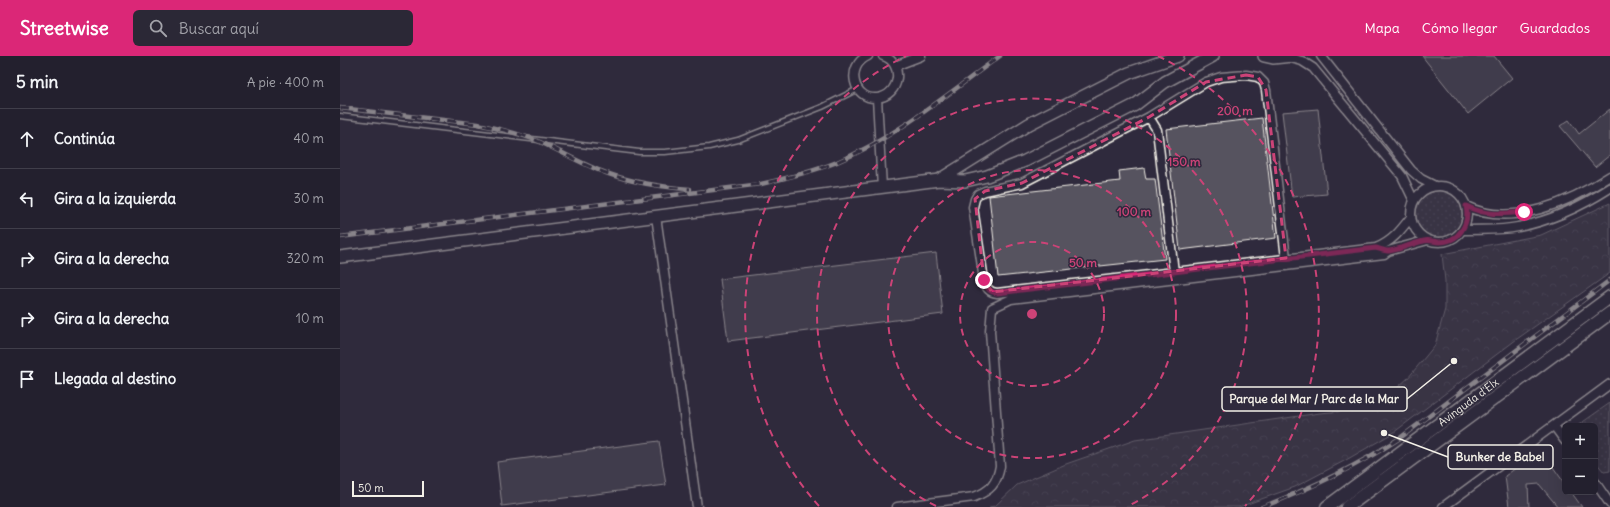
<!DOCTYPE html>
<html lang="es">
<meta charset="utf-8">
<style>
body{margin:0;font-family:Delius,sans-serif;background:#2b2836;color:#f1f3f6}
.controls{position:absolute;right:12px;bottom:12px;display:grid;overflow:hidden;border-radius:6px;box-shadow:0 4px 16px #0002}
.controls button{width:36px;height:36px;display:grid;place-items:center;padding:0;border:0;border-bottom:1px solid #403e4a;background:#23202e;color:#f1f3f6;font:20px sans-serif}
.scale{position:absolute;left:12px;bottom:10px;width:72px;box-sizing:border-box;padding-left:4px;border:2px solid #f4f1e8;border-top:0;font-size:11px;line-height:14px;white-space:nowrap;color:#f4f1e8;-webkit-text-stroke:3px #2f2a3d;paint-order:stroke}
.stop{position:absolute;width:12px;height:12px;margin:-9px;border:3px solid #db2777;border-radius:50%;background:#fff}
.stop.end{background:#db2777;border-color:#fff;box-shadow:0 1px 4px #0008}
.list{margin:0;padding:0;list-style:none}
h2{display:flex;justify-content:space-between;align-items:center;height:52px;margin:0;padding:0 16px;font-size:17px}
h2 small{font-size:13px;font-weight:400;color:#a3a3aa}
.list li{display:grid;grid-template-columns:26px 1fr auto;gap:12px;align-items:center;box-sizing:border-box;height:60px;padding:0 16px;border-top:1px solid #403e4a}
.list b{display:block;font-size:15px;white-space:nowrap}
.list em{font-size:13px;font-style:normal;color:#a3a3aa}
.icon{flex:none;width:22px;height:22px;fill:none;stroke:currentColor;stroke-width:2;stroke-linecap:round;stroke-linejoin:round}
.map{position:relative;flex:none;width:1270px;height:451px;overflow:hidden}
header{display:flex;align-items:center;gap:24px;box-sizing:border-box;height:56px;padding:0 20px;background:#db2777;color:#fff}
header strong{font-size:19px}
nav{display:flex;gap:22px;margin-inline-start:auto;font-size:14px}
.search{width:280px;height:36px;background:#2b2836;display:flex;align-items:center;gap:10px;box-sizing:border-box;padding:0 14px;border-radius:6px;color:#a3a3aa;font-size:15px}
main{display:flex}
aside{flex:1;background:#23202e}
.map>svg:first-child{display:block}
</style>
<header>
<strong>Streetwise</strong>
<div class="search"><svg class="icon" aria-label="search" viewBox="0 0 24 24"><circle cx="10" cy="10" r="6"/><path d="M15 15l6 6"/></svg>Buscar aquí</div>
<nav><a>Mapa</a><a>Cómo llegar</a><a>Guardados</a></nav>
</header>
<main>
<aside>
<h2>5 min<small>A pie · 400 m</small></h2>
<ul class="list">
<li><svg class="icon" aria-label="ahead" viewBox="0 0 24 24"><path d="M12 20V5M6 11l6-6 6 6"/></svg><div><b>Continúa</b></div><em>40 m</em></li>
<li><svg class="icon" aria-label="left" viewBox="0 0 24 24"><path d="M17 20v-9H6M10 6l-5 5 5 5"/></svg><div><b>Gira a la izquierda</b></div><em>30 m</em></li>
<li><svg class="icon" aria-label="right" viewBox="0 0 24 24"><path d="M7 20v-9h11M14 6l5 5-5 5"/></svg><div><b>Gira a la derecha</b></div><em>320 m</em></li>
<li><svg class="icon" aria-label="right" viewBox="0 0 24 24"><path d="M7 20v-9h11M14 6l5 5-5 5"/></svg><div><b>Gira a la derecha</b></div><em>10 m</em></li>
<li><svg class="icon" aria-label="arrive" viewBox="0 0 24 24"><path d="M6 21V4h12l-3 4 3 4H6"/></svg><div><b>Llegada al destino</b></div></li>
</ul>
</aside>
<div class="map">
<svg width="1270" height="451" viewBox="0 0 1270 451">
<defs>
<pattern id="grass-dots" width="8" height="8" patternUnits="userSpaceOnUse"><rect width="8" height="8" fill="#454050"/><path d="M2 2h.1M6 6h.1" fill="none" stroke="#605c69" stroke-width="1.8" stroke-linecap="round"/></pattern>
<pattern id="park-crowns" width="20" height="18" patternUnits="userSpaceOnUse"><rect width="20" height="18" fill="#454050"/><path d="M2 6a3 3 0 1 1 6 0M12 15a3 3 0 1 1 6 0" fill="none" stroke="#605c69"/></pattern>
</defs>
<rect width="100%" height="100%" fill="#2f2a3d"/>
<filter id="ink" filterUnits="userSpaceOnUse"><feTurbulence type="fractalNoise" baseFrequency=".025" numOctaves="2"/><feDisplacementMap in="SourceGraphic" scale="8" xChannelSelector="R" yChannelSelector="G"/><feConvolveMatrix kernelMatrix="1 2 1 2 8 2 1 2 1" color-interpolation-filters="sRGB"/></filter>
<g filter="url(#ink)">
<path fill="url(#grass-dots)" stroke="#9c989c" d="M1076 158a23 23 0 1 1 46 0a23 23 0 1 1-46 0Z
M1270,347V415L1264,416L1255,405V370H1237Z"/>
<path fill="url(#park-crowns)" stroke="#9c989c" d="M1270,147V217L1177,283L1053,377L1006,404L955,431L899,451H649L655,450L677,429L726,408L795,384L980,357L1035,352L1068,322L1095,289L1105,253V225L1102,198L1201,179Z"/>
<path fill="#56525f" stroke="#f4f1e8" d="M1082,0H1154L1172,22L1128,58Z
M978,53L987,138L952,141L942,56Z
M1270,53V99L1255,111L1220,70L1229,64L1239,78Z
M922,62L936,182L840,194L826,73Z
M804,112L806,123H815L825,203L658,221L649,140L780,125L779,115Z
M596,197L603,258L388,285L380,223Z
M319,385L326,429L162,450L157,406Z
M1201,398L1206,401L1225,428V436H1231L1242,451H1218L1199,428L1188,429L1189,451H1169L1165,420L1180,409L1198,407Z"/>
<g fill="none" stroke-linecap="round" stroke-linejoin="round">
<g stroke="#f4f1e8" stroke-width="7">
<path id="lane" d="M0,60L299,96H325L369,91L398,84L482,51L518,33"/>
</g>
<g stroke="#f4f1e8" stroke-width="11">
<path id="street" d="M528,0C505,10 513,44 537,42C560,40 565,7 543,0
M981,0L1071,114L1081,123L1095,130
M947,1L962,5L973,12L1062,120L1074,145
M555,10L581,0
M537,42L542,132
M809,61L817,74L834,216
M1071 158a28 28 0 1 1 56 0a28 28 0 1 1-56 0Z
M1126,150C1171,173 1232,145 1270,120
M316,160L357,451
M1123,174C1141,173 1160,175 1178,171C1211,165 1242,150 1270,132
M946,202L926,34L924,27L918,21L906,19L881,21L866,26L809,61L682,127L645,135L638,138L635,143L633,151L644,224C646,232 649,236 657,237L1036,192C1052,186 1061,174 1071,161
M1214,370L1225,385
M1255,426L1270,448
M557,451L634,441C650,435 657,428 660,410L650,275L652,252L671,243L1044,198L1048,195L1088,184
M1103,451L1270,328"/>
</g>
<g stroke="#f4f1e8" stroke-width="14">
<path id="secondary" d="M924,0L933,2L952,0
M599,124L689,68L789,17L838,0
M0,201L599,124L625,125L647,120L685,105L795,49L825,26L873,0"/>
</g>
<g stroke="#f4f1e8" stroke-width="15">
<g id="primary">
<path id="s1" d="M987,451L1270,241"/>
<path d="M1007,451L1270,257"/>
</g>
</g>
<use href="#lane" stroke="#2f2a3d" stroke-width="4"/>
<use href="#street" stroke="#2f2a3d" stroke-width="8"/>
<use href="#secondary" stroke="#2f2a3d" stroke-width="11"/>
<use href="#primary" stroke="#2f2a3d" stroke-width="12"/>
<g stroke="#f4f1e8" stroke-width="4.5">
<path id="rail" d="M0,52L138,68C159,73 180,77 200,86C222,96 243,109 266,117C294,127 321,131 350,133
M0,181L421,128C447,122 472,116 497,106C557,81 607,38 660,0
M922,451C972,432 1014,412 1060,382L1270,224"/>
</g>
<use href="#rail" stroke="#2f2a3d" stroke-width="3" stroke-dasharray="9" stroke-linecap="butt"/>
</g>
</g>
<g fill="none" stroke-linecap="round" stroke-linejoin="round" filter="url(#ink)">
<path stroke="#db2777" stroke-width="5" d="M644,224C646,232 649,236 657,237L1036,192C1040,193 1045,195 1049,195C1060,194 1073,187 1084,185C1089,183 1094,186 1099,186C1119,186 1130,168 1126,150C1146,160 1163,158 1184,156"/>
</g>
<path d="M0 0H1270V451H0ZM906,19L918,21L926,34L946,202L652,236L644,224L635,143L645,135L682,127L809,61L866,26Z" fill="#2f2a3d" fill-opacity=".55" fill-rule="evenodd"/>
<path fill="none" stroke="#cc4377" stroke-width="3" stroke-dasharray="8 5" stroke-linejoin="round" d="M906,19L918,21L926,34L946,202L652,236L644,224L635,143L645,135L682,127L809,61L866,26Z"/>
<g fill="none" stroke="#cc4377" stroke-width="2" stroke-dasharray="7 5">
<circle cx="692" cy="258" r="72"/>
<circle cx="692" cy="258" r="144"/>
<path d="M596 450A215 215 0 1 1 788 450"/>
<path d="M479 450A287 287 0 0 1 566 0M818 0A287 287 0 0 1 905 450"/>
</g>
<g text-anchor="middle" stroke-width="3" stroke-linejoin="round" paint-order="stroke">
<g font-size="11" fill="#f4f1e8" stroke="#2f2a3d">
<text dy="4" stroke="none"><textPath href="#s1" startOffset="176">Avinguda d'Elx</textPath></text>
</g>
</g>
<circle cx="692" cy="258" r="6" fill="#cc4377" stroke="#2f2a3d" stroke-width="2"/>
<g font-size="12" text-anchor="middle" font-weight="bold" fill="#cc4377" stroke="#2f2a3d" stroke-width="3" stroke-linejoin="round" paint-order="stroke">
<text x="895" y="59">200 m</text>
<text x="844" y="110">150 m</text>
<text x="794" y="160">100 m</text>
<text x="743" y="211">50 m</text>
</g>
<path fill="none" stroke="#f4f1e8" stroke-width="1.5" d="M1114 305L1067 343M1044 377L1108 401"/>
<g fill="#f4f1e8" stroke="#2f2a3d" stroke-width="1.5">
<circle cx="1114" cy="305" r="4"/>
<circle cx="1044" cy="377" r="4"/>
</g>
<g fill="#2f2a3d" stroke="#f4f1e8" stroke-width="1.5">
<rect x="882" y="331" width="185" height="24" rx="4"/>
<rect x="1108" y="389" width="105" height="24" rx="4"/>
</g>
<g font-size="12" text-anchor="middle" font-weight="bold" fill="#f4f1e8">
<text x="974" y="347">Parque del Mar / Parc de la Mar</text>
<text x="1160" y="405">Bunker de Babel</text>
</g>
</svg>
<div class="controls">
<button>+</button>
<button>−</button>
</div>
<div class="scale">50 m</div>
<div class="stop" style="left:1184px;top:156px"></div>
<div class="stop end" style="left:644px;top:224px"></div>
</div>
</main>
